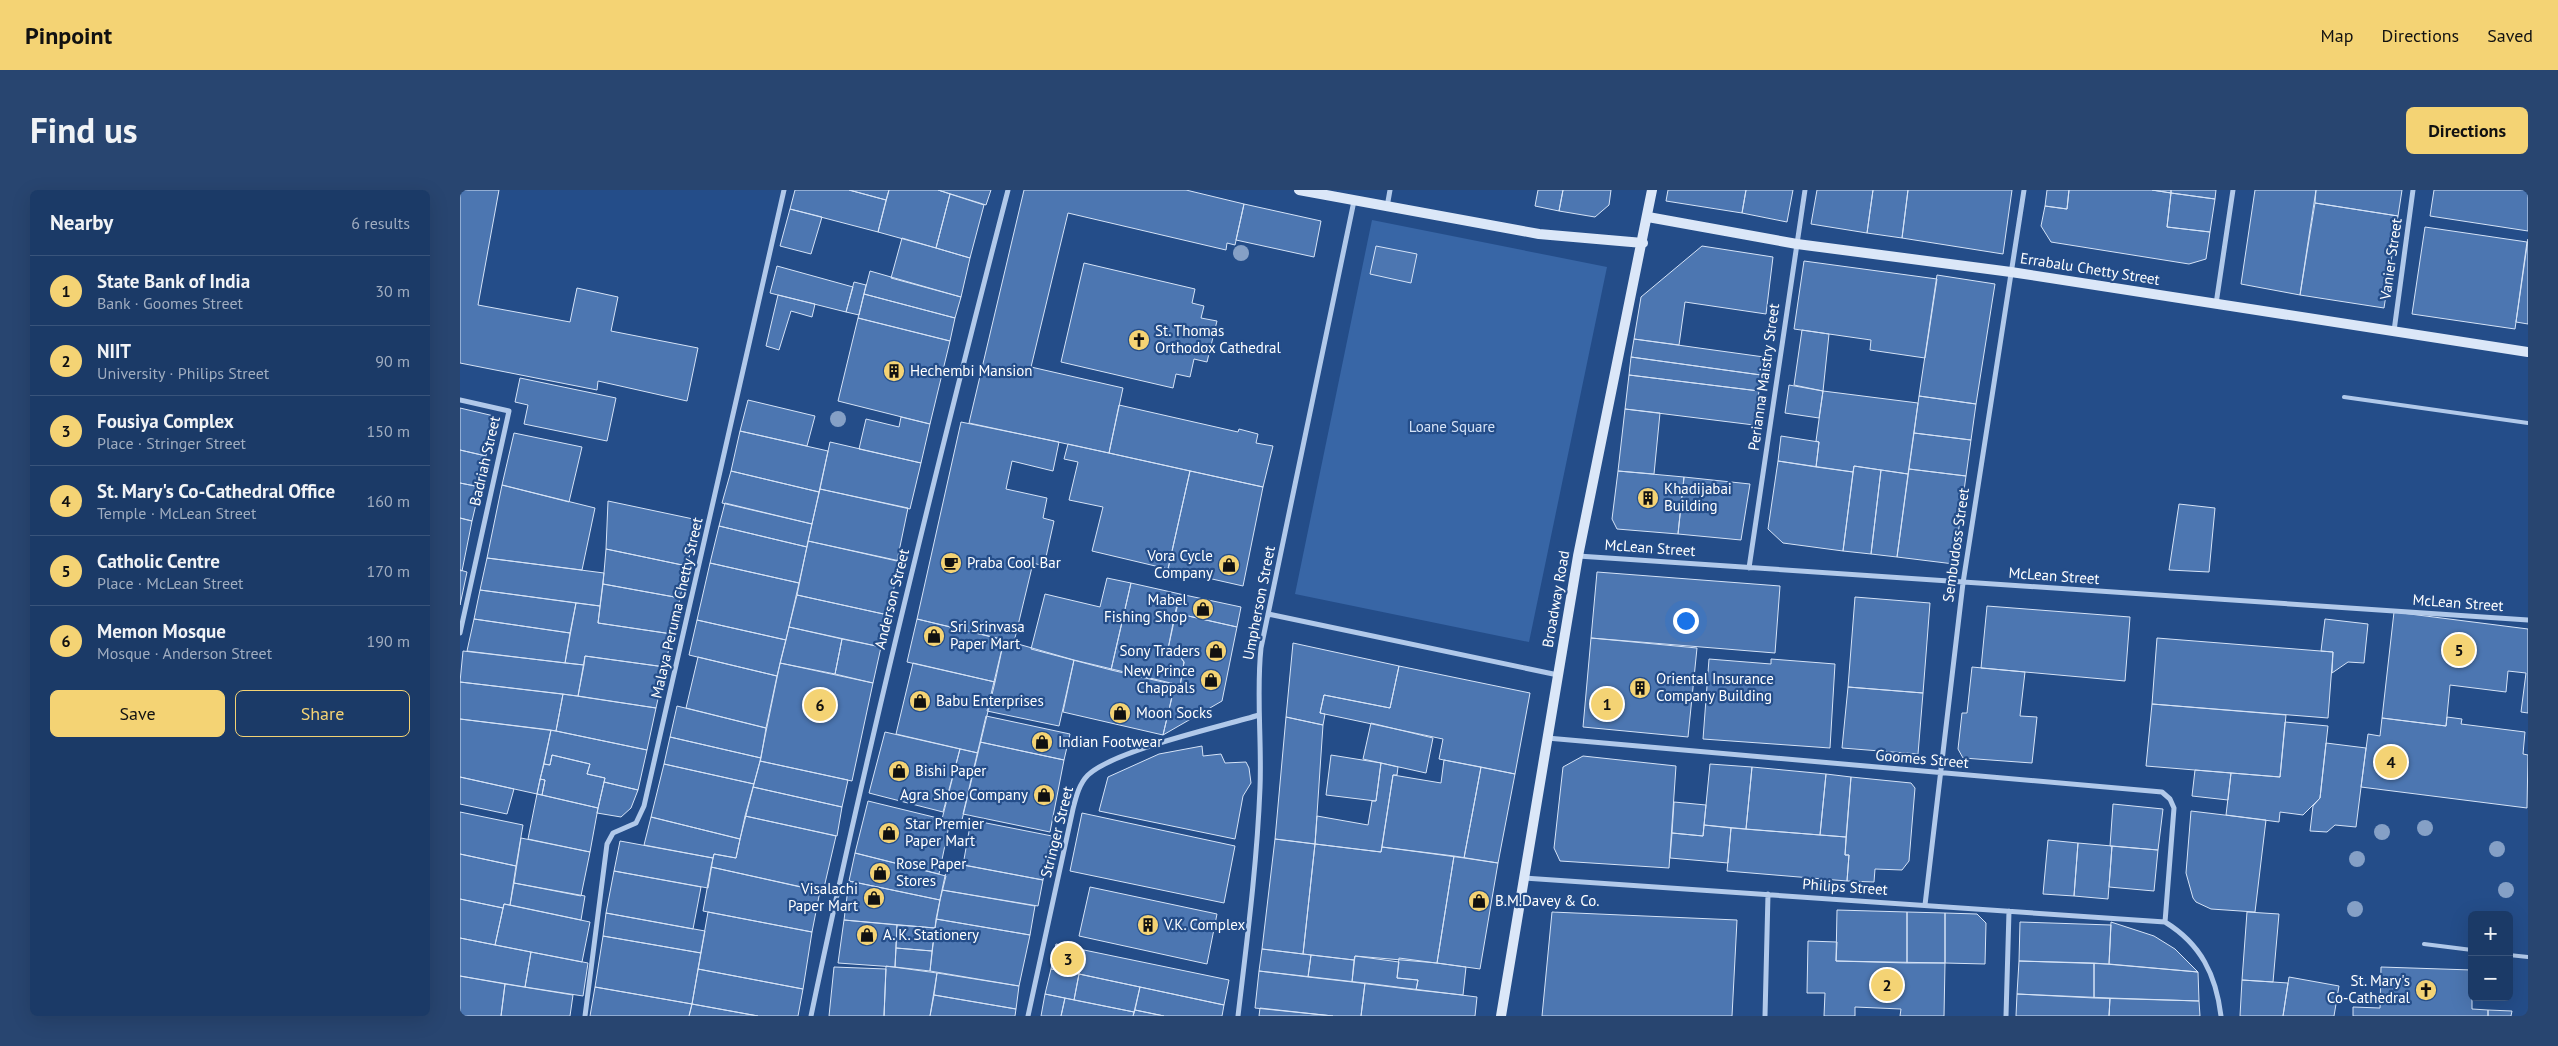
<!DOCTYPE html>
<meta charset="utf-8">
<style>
body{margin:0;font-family:"PT Sans",sans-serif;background:#284570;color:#f1f3f6}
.controls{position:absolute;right:15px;bottom:15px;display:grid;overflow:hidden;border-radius:8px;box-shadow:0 5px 20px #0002}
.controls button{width:45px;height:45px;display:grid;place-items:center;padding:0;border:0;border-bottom:1px solid #39547b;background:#1b3a67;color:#f1f3f6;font:25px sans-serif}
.you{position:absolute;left:1225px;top:430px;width:18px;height:18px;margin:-12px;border:4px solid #fff;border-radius:50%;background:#1a73e8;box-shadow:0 0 0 8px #1a73e833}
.badge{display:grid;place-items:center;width:32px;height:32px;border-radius:50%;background:#f4d374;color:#111;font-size:16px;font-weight:700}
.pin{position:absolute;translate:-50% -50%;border:2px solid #fff;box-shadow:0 1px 5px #0006}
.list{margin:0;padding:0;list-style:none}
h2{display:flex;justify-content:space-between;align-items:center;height:65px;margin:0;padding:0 20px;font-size:21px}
h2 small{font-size:16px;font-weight:400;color:#a0adc0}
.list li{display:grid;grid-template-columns:32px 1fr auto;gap:15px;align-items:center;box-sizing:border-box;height:70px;padding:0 20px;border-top:1px solid #39547b}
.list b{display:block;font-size:19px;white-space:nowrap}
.list p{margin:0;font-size:16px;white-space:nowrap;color:#a0adc0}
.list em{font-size:16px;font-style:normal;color:#a0adc0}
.actions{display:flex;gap:10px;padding:15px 20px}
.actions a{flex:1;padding:11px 0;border:1px solid #f4d374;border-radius:8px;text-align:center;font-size:18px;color:#f4d374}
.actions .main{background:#f4d374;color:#111}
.map{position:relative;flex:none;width:2068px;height:826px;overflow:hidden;border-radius:8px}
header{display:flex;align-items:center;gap:30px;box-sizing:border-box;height:70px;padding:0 25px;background:#f4d374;color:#111}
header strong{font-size:24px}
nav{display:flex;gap:28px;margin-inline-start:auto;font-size:18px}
.intro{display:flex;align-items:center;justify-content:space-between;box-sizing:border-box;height:120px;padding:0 30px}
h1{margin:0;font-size:35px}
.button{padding:12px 22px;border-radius:8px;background:#f4d374;color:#111;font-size:18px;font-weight:700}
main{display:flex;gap:30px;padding:0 30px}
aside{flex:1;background:#1b3a67;border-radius:8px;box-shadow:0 5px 20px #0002}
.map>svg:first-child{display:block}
</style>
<header>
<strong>Pinpoint</strong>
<nav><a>Map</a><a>Directions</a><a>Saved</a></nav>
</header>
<div class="intro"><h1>Find us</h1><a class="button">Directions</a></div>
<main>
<aside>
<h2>Nearby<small>6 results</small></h2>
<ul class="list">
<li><span class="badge">1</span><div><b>State Bank of India</b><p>Bank · Goomes Street</p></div><em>30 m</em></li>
<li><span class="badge">2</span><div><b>NIIT</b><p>University · Philips Street</p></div><em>90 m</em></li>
<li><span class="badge">3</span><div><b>Fousiya Complex</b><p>Place · Stringer Street</p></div><em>150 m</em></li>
<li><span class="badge">4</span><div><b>St. Mary's Co-Cathedral Office</b><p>Temple · McLean Street</p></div><em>160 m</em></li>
<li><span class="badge">5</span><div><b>Catholic Centre</b><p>Place · McLean Street</p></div><em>170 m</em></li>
<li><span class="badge">6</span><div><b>Memon Mosque</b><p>Mosque · Anderson Street</p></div><em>190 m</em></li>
</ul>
<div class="actions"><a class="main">Save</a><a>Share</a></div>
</aside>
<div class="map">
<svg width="2068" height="826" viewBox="0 0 2068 826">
<rect width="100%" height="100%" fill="#244d89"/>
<path fill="#3866a6" d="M912,30L1147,77L1069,452L835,404Z"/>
<path fill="#4c76b1" stroke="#d5e3f7" d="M0,0H39L18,115L110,132L117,98L158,107L151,141L238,158L227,211L138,191L137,200L0,173Z
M335,0H389L426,10L418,42L330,19Z
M389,0H429L426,10Z
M429,0H478L490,4L476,58L418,42Z
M478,0H531L526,15Z
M564,0H726L784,14L775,55L767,53L766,60L608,23L571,177L663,198L649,263L509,233Z
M1078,0H1103L1099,21L1075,16Z
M1103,0H1151L1149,15L1135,27L1099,21Z
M1208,0H1286L1282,23L1206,11Z
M1286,0H1333L1327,32L1282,23Z
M1357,0H1413L1407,43L1351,34Z
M1413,0H1448L1442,48L1407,43Z
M1448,0H1552L1543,64L1442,48Z
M1587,0H1609L1607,19L1585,16Z
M1609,0H1692L1711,3L1707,37L1750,42L1746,69L1729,74L1591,52L1581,36L1585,16L1607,19Z
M1692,0H1711V3Z
M1711,0H1756L1755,9L1711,3Z
M1795,0H1856L1840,105L1781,94Z
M1856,0H1942L1938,26L1855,13Z
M1974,0H2068V41L1970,26Z
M1711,3L1755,9L1750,42L1707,37Z
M490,4L524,15L510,68L476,58Z
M1855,13L1938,26L1924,118L1840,105Z
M784,14L861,31L854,67L776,50Z
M330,19L362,27L351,64L320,56Z
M1965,37L2067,52L2055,139L1952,124Z
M442,48L510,68L501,107L431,88Z
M2068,49V134L2056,132Z
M916,56L957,64L951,93L910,84Z
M1242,56L1313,67L1306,124L1225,112L1219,155L1174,149L1181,107Z
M1344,71L1477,89L1465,168L1410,160L1411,150L1334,139Z
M624,73L735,99L732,113L744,116L741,128L757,131L747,172L734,169L730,187L716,184L713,198L601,172Z
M317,76L393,97L386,122L310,103Z
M410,81L501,107L495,128L404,104Z
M1477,85L1535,94L1516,214L1459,206Z
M394,92L406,95L399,125L386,122Z
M404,104L495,128L490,151L398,128Z
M318,105L355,114L352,127L331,121L319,160L306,156Z
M398,128L490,151L470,234L378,211Z
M1342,140L1369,144L1363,201L1334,195Z
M1174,149L1304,167L1301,185L1171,167Z
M1171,167L1301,185L1299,201L1169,185Z
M1169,185L1299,201L1294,235L1165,219Z
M60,188L156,208L147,251L64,234L68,215L55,212Z
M1329,195L1363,201L1359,228L1325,223Z
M1363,201L1458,213L1448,284L1394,276L1393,282L1356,277L1359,252L1356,251Z
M1459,206L1516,214L1511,250L1454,243Z
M288,210L355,226L347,256L280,241Z
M659,215L778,242L779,239L798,244L796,253L813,256L803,297L649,263Z
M0,218L34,226L26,266L0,260Z
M1165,219L1200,223L1194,284L1158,281Z
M441,227L470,234L461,273L399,259L406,229L439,237Z
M501,232L599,252L593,281L552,271L546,299L587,308L583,328L594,331L584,376L573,373L554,452L457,429Z
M280,241L368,261L359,302L271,281Z
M54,243L122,257L109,312L42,295Z
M1454,243L1511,250L1506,286L1449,279Z
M1321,246L1359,252L1356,277L1318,271Z
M370,252L461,273L450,319L360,299Z
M608,254L730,281L708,379L632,361L643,317L609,310L618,272L604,269Z
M0,260L26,266L20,297L0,293Z
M1318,271L1393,282L1383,361L1323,353L1308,339Z
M1394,276L1421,280L1411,364L1383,361Z
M1449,279L1506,286L1494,374L1437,367Z
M1421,280L1448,284L1437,367L1411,364Z
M271,281L359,302L352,334L262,313Z
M730,281L803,297L783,396L708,379Z
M1158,281L1224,287L1218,344L1157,339L1152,329Z
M1224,287L1290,294L1281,350L1218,344Z
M0,293L20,297L12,331L0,328Z
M42,295L135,318L122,380L27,368Z
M360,299L448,318L437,371L348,351Z
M148,311L238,330L227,376L146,359Z
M265,313L352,334L347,357L259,336Z
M1719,314L1755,318L1749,382L1709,380Z
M0,328L12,331L2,381L0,380Z
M259,336L347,357L339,393L250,373Z
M348,351L440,371L428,425L337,405Z
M146,359L227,376L220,408L143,394Z
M27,368L144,383L140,416L20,400Z
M250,373L339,393L326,450L237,430Z
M0,380L7,382L0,415Z
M1137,382L1320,396L1315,463L1131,448Z
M647,388L671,393L651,480L571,459L585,404L640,417Z
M671,393L720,404L708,459L716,461L724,472L720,496L651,480Z
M143,394L220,408L212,444L138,433Z
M20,400L116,413L110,443L14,429Z
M720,404L781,417L777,437L715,423Z
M337,405L428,425L421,457L329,437Z
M1395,407L1470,413L1463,503L1388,497Z
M116,413L140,416L138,433L212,444L205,477L125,466L124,475L105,473Z
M1527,416L1670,427L1665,491L1521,478Z
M1934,422L2068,439V523L2061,522L2066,483L2048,481L2046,502L1990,495L1986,536L1922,528Z
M715,423L777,437L762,511L703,545L715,494L720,496L724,472L716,461L708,459Z
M14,429L110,443L105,473L7,461Z
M457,429L544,450L535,492L447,472Z
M1865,429L1908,434L1904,473L1888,472L1872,483L1873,462L1861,461Z
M237,430L326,450L317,486L229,465Z
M329,437L382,449L375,484L320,473Z
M1131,448L1237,458L1228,547L1123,537Z
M1697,448L1873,462L1868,528L1692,514Z
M382,449L421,457L413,493L375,484Z
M544,450L614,470L599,536L527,521Z
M833,453L939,476L930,518L864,505L860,523L865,524L863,535L826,527Z
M3,461L124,475L118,506L0,492Z
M125,466L205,477L196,518L118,506Z
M238,467L317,486L306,538L226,518Z
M1249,469L1311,474V469L1375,474L1370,558L1243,549Z
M614,470L715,494L703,545L603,522Z
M320,473L413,493L392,591L300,571Z
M453,473L535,492L518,563L436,544Z
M939,476L1070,503L1055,584L979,569L983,549L860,523L864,505L930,518Z
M1512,477L1565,482L1560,526L1577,527L1572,573L1503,568L1498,559L1502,523H1507Z
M0,492L103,504L96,541L0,529Z
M1388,497L1463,503L1458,564L1382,558Z
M103,504L196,518L187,560L96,541Z
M1692,514L1826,525L1820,587L1686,576Z
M217,516L306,538L301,568L210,547Z
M526,526L610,544L604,570L520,552Z
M826,527L863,535L855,654L815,649Z
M1987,527L2002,529L2001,534L2065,542L2063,564L2068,565L2067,618L1901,597L1908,544L1920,546L1922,528L1986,536Z
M0,529L91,540L77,604L0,587Z
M1825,532L1868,536L1860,608L1843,625L1820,622L1819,632L1766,625L1771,583L1820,587Z
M911,533L973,548L966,583L903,569Z
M91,540L187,560L178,600L144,592L145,588L127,584L130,574L92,565L90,575L84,574Z
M425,542L500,559L483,622L409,603Z
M210,547L301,568L294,594L204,574Z
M520,552L604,570L590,642L503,624Z
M1866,553L1906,558L1896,637L1875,635L1867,642L1850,641L1853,616L1860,608Z
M742,556L743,566L761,564L765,573L786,572L789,578L791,593L783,606L775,649L639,621L648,587L699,564Z
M500,559L518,563L501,634L482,629Z
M92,565L130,574L127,584L145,588L138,618L82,605L85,590L80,589L84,574L90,575Z
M871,565L921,573L916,611L866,605Z
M1123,566L1216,576L1209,678L1100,671L1094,658L1103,577Z
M984,570L1021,577L1004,668L922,657L933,585L981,593Z
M300,571L388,590L382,617L293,597Z
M921,573L938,577L937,585H933L921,662L855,654L857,626L908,635L912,611H916Z
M204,574L294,594L280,649L191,627Z
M1250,574L1292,577L1286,639L1244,635Z
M1021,577L1055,584L1038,673L1004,668Z
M1292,577L1366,584L1360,645L1286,639Z
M1735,580L1771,583L1768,610L1732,606Z
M1366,584L1391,587L1386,647L1360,645Z
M0,587L54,599L47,624L0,614Z
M1391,587L1451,593L1455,598L1449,671L1442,680L1415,679L1414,692L1387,691L1389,665H1385Z
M80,589L85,590L82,605L77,604Z
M144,592L178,600L171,618L161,627L137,623Z
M293,597L382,617L377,646L285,626Z
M77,604L138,618L130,662L68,649Z
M408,611L490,631L479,684L395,663Z
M1214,612L1246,615L1243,646L1212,643Z
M1653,614L1703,619L1698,660L1650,656Z
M1731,621L1806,630L1795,722L1751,719L1736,712L1733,708L1726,683Z
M0,622L63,635L56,676L0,664Z
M622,623L775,656L764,713L610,681Z
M285,626L376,646L363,702L251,677L254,664L276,668Z
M191,627L280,649L276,668L254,664L253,668L184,655Z
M511,630L592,646L583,690L503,675Z
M1244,635L1271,638L1268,673L1210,668L1212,643L1243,646Z
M1271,638L1386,647L1385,665H1389L1387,691L1267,681Z
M61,648L130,662L121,706L54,693Z
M815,649L855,654L843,764L802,759Z
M1588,650L1618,653L1614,706L1583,704Z
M160,651L253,668L248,698L154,681Z
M1618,653L1652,656L1648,709L1614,706Z
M855,654L921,662L922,657L994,666L977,773L895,766L894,770L843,764Z
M1652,656L1698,660L1694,701L1649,697Z
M395,663L486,686L480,710L389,691Z
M0,664L56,676L50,715L44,714L43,718L0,709Z
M994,666L1038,673L1020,779L977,773Z
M488,672L583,690L578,716L482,700Z
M251,677L360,701L352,742L243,721Z
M154,681L241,697L233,739L146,723Z
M389,691L480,710L475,738L384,730Z
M54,693L125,706L121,730L50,715Z
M630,697L757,724L747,774L619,746Z
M482,700L575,716L570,745L476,729Z
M0,709L43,718L35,755L0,748Z
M44,714L130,732L122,772L35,755Z
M1377,720L1447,722V773L1376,771Z
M248,722L352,742L343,799L238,779Z
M1092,722L1277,730L1272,826H1082Z
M1447,722L1485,723V773H1447Z
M1787,722L1819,724L1813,792L1782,790Z
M146,723L245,741L241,763L143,746Z
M1485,723L1517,724L1526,733L1525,774L1485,773Z
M476,729L570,745L559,796L470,781Z
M384,730L437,735L435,777L378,773Z
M1560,732L1651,735L1649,774L1559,771Z
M1651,732L1694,746L1715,759L1738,782L1649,774Z
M437,735L475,738L472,761L436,758Z
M143,746L241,763L232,814L135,797Z
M0,748L71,762L65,797L0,786Z
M1348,751L1377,752L1376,771L1485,773L1484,826H1440L1441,819L1395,817V826H1364L1365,803H1347Z
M596,754L624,760L619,784L591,779Z
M436,758L472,761L470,781L435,777Z
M802,759L851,765L848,787L799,781Z
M624,760L769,790L764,815L619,784Z
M71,762L128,773L123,806L65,797Z
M851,765L894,770L892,792L848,787Z
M895,766L939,772L937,788L958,790L956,800L892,792Z
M939,768L1006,777L1003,805L956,800L958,790L937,788Z
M1559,771L1634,773V808L1557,804Z
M1634,773L1738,782L1739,811L1634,808Z
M426,776L477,783L470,826H424Z
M374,777L426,779L424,826H369Z
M1921,777L2012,780V819L2028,820V826H1893V817L1920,818Z
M238,779L343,799L338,826H298L232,814Z
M591,779L619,784L614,810L585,804Z
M799,781L905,793L901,826H873L795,818Z
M477,783L559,796L556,819L474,805Z
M619,784L680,797L674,822L614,810Z
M0,786L45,794L41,826H0Z
M1829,787L1879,796L1874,826H1823Z
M1782,790L1828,793L1823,826H1780Z
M905,793L1017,807L1015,826H901Z
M45,794L113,805L110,826H41Z
M135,797L232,814L229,826H130Z
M680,797L764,815L762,826H704L675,820Z
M585,804L605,808L601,826H581Z
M1557,804L1650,808L1649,826H1556Z
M474,805L556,819L555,826H470Z
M605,808L674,822L673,826H601Z
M1650,808L1739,811L1740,826H1649Z
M232,814L298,826H229Z
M800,818L873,826H799Z
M675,820L704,826H673Z
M2028,820L2052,821L2051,826H2028Z"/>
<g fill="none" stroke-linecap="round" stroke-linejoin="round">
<path stroke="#b1c9ea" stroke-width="4" d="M1884,207L2068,233
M1964,754L2012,760
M2049,765L2068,767"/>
<path stroke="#b1c9ea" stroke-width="5" d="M927,17L930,0
M1756,114L1773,0
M1934,141L1953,0
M0,210L49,221L0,443
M1118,366L2068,430
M1289,378L1345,0
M808,424L1098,485
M1087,548L1702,602L1710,609L1714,618L1705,732
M1063,688L1705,732C1741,754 1756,785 1761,826
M1465,715L1503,393L1564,0
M125,826L147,654L153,643L176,633L184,616L324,0
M351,826C409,549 477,274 548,0
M568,826L613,619C616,607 619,594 628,585C655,560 760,537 799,525
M778,826C787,750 797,674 800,598C802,551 796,504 801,458L894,11
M1305,826L1308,704
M1546,826L1549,721"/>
<path stroke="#dbe7f8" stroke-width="10" d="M839,0L1079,44L1183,53
M1188,27L1337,54L1551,82L2068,162
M1041,826L1118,366L1192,0"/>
</g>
<g fill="#85a0c6">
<circle cx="781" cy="63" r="8"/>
<circle cx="378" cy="229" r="8"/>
<circle cx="1965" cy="638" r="8"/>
<circle cx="1922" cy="642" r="8"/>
<circle cx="2037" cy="659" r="8"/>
<circle cx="1897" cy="669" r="8"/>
<circle cx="2046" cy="700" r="8"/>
<circle cx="1895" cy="719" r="8"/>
</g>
<defs>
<g id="church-disc" transform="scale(1.125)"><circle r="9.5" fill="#f4d374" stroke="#244d89"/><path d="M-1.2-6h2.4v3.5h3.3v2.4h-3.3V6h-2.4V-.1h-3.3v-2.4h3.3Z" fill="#111"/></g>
<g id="building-disc" transform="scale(1.125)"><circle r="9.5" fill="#f4d374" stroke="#244d89"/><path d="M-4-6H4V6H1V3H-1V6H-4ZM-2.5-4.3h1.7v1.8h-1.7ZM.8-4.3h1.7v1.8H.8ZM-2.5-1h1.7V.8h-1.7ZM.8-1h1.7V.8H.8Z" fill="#111"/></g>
<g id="cafe-disc" transform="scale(1.125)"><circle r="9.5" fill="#f4d374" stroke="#244d89"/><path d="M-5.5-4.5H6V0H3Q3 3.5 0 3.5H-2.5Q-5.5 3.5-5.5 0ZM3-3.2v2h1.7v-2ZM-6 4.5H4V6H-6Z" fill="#111"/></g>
<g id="shop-disc" transform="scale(1.125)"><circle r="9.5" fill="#f4d374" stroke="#244d89"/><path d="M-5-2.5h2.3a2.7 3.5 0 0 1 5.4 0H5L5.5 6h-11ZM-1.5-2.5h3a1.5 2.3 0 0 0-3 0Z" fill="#111"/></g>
</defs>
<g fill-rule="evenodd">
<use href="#church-disc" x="679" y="150"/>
<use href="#building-disc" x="434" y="181"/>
<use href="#building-disc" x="1188" y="308"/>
<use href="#cafe-disc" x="491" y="373"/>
<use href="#shop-disc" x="769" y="375"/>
<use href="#shop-disc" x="743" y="419"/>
<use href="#shop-disc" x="474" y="446"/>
<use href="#shop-disc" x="756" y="461"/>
<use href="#shop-disc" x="751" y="490"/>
<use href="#building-disc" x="1180" y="498"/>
<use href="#shop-disc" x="460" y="511"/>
<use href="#shop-disc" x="660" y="523"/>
<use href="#shop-disc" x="582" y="552"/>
<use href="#shop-disc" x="439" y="581"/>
<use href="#shop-disc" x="584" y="605"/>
<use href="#shop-disc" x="429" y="643"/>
<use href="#shop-disc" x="420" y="683"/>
<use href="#shop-disc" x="414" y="708"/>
<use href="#shop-disc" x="1019" y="711"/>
<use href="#building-disc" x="688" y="735"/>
<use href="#shop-disc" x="407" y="745"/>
<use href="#church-disc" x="1966" y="800"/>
</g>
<g text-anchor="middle" stroke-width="4.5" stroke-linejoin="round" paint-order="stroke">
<g font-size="15" fill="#fff" stroke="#244d89">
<text transform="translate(1931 69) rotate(-82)" y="5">Vanier Street</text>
<text transform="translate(1630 79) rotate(9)" y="5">Errabalu Chetty Street</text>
<text transform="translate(1304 187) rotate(-82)" y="5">Perianna Maistry Street</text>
<text transform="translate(25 271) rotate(-77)" y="5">Badriah Street</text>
<text transform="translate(1496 355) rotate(-82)" y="5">Sembudoss Street</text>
<text transform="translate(1190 358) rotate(4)" y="5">McLean Street</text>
<text transform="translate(1594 386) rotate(4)" y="5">McLean Street</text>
<text transform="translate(432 409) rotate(-76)" y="5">Anderson Street</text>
<text transform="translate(1096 409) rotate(-80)" y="5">Broadway Road</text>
<text transform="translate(799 413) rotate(-79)" y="5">Umpherson Street</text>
<text transform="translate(1998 413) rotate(4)" y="5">McLean Street</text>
<text transform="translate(217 418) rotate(-77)" y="5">Malaya Peruma Chetty Street</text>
<text transform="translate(1462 569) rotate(5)" y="5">Goomes Street</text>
<text transform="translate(597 642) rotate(-76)" y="5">Stringer Street</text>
<text transform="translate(1385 697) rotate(4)" y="5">Philips Street</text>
</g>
<g font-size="15" fill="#fff" stroke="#244d89" text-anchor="start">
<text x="695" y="146">St. Thomas<tspan x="695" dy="17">Orthodox Cathedral</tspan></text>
<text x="450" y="186">Hechembi Mansion</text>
<text x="1204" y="304">Khadijabai<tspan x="1204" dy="17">Building</tspan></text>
<text x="753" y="371" text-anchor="end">Vora Cycle<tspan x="753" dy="17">Company</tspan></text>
<text x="507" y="378">Praba Cool Bar</text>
<text x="727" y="415" text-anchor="end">Mabel<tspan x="727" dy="17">Fishing Shop</tspan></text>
<text x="490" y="442">Sri Srinvasa<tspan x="490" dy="17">Paper Mart</tspan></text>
<text x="740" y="466" text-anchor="end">Sony Traders</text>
<text x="735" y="486" text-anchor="end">New Prince<tspan x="735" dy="17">Chappals</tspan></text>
<text x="1196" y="494">Oriental Insurance<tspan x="1196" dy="17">Company Building</tspan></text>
<text x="476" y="516">Babu Enterprises</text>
<text x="676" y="528">Moon Socks</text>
<text x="598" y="557">Indian Footwear</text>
<text x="455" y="586">Bishi Paper</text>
<text x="568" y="610" text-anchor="end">Agra Shoe Company</text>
<text x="445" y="639">Star Premier<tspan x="445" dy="17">Paper Mart</tspan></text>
<text x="436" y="679">Rose Paper<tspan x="436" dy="17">Stores</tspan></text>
<text x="398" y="704" text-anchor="end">Visalachi<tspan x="398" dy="17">Paper Mart</tspan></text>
<text x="1035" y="716">B.M.Davey &amp; Co.</text>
<text x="704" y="740">V.K. Complex</text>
<text x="423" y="750">A. K. Stationery</text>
<text x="1950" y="796" text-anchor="end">St. Mary's<tspan x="1950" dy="17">Co-Cathedral</tspan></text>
</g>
<g font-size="15" fill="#d5e3f7" stroke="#244d89">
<text x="992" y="242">Loane Square</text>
</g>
</g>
</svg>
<div class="controls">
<button>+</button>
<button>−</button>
</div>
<div class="you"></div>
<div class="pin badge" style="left:1147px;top:514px">1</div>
<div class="pin badge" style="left:1427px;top:795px">2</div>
<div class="pin badge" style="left:608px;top:769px">3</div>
<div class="pin badge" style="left:1931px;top:572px">4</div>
<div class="pin badge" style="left:1999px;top:460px">5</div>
<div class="pin badge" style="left:360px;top:515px">6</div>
</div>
</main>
